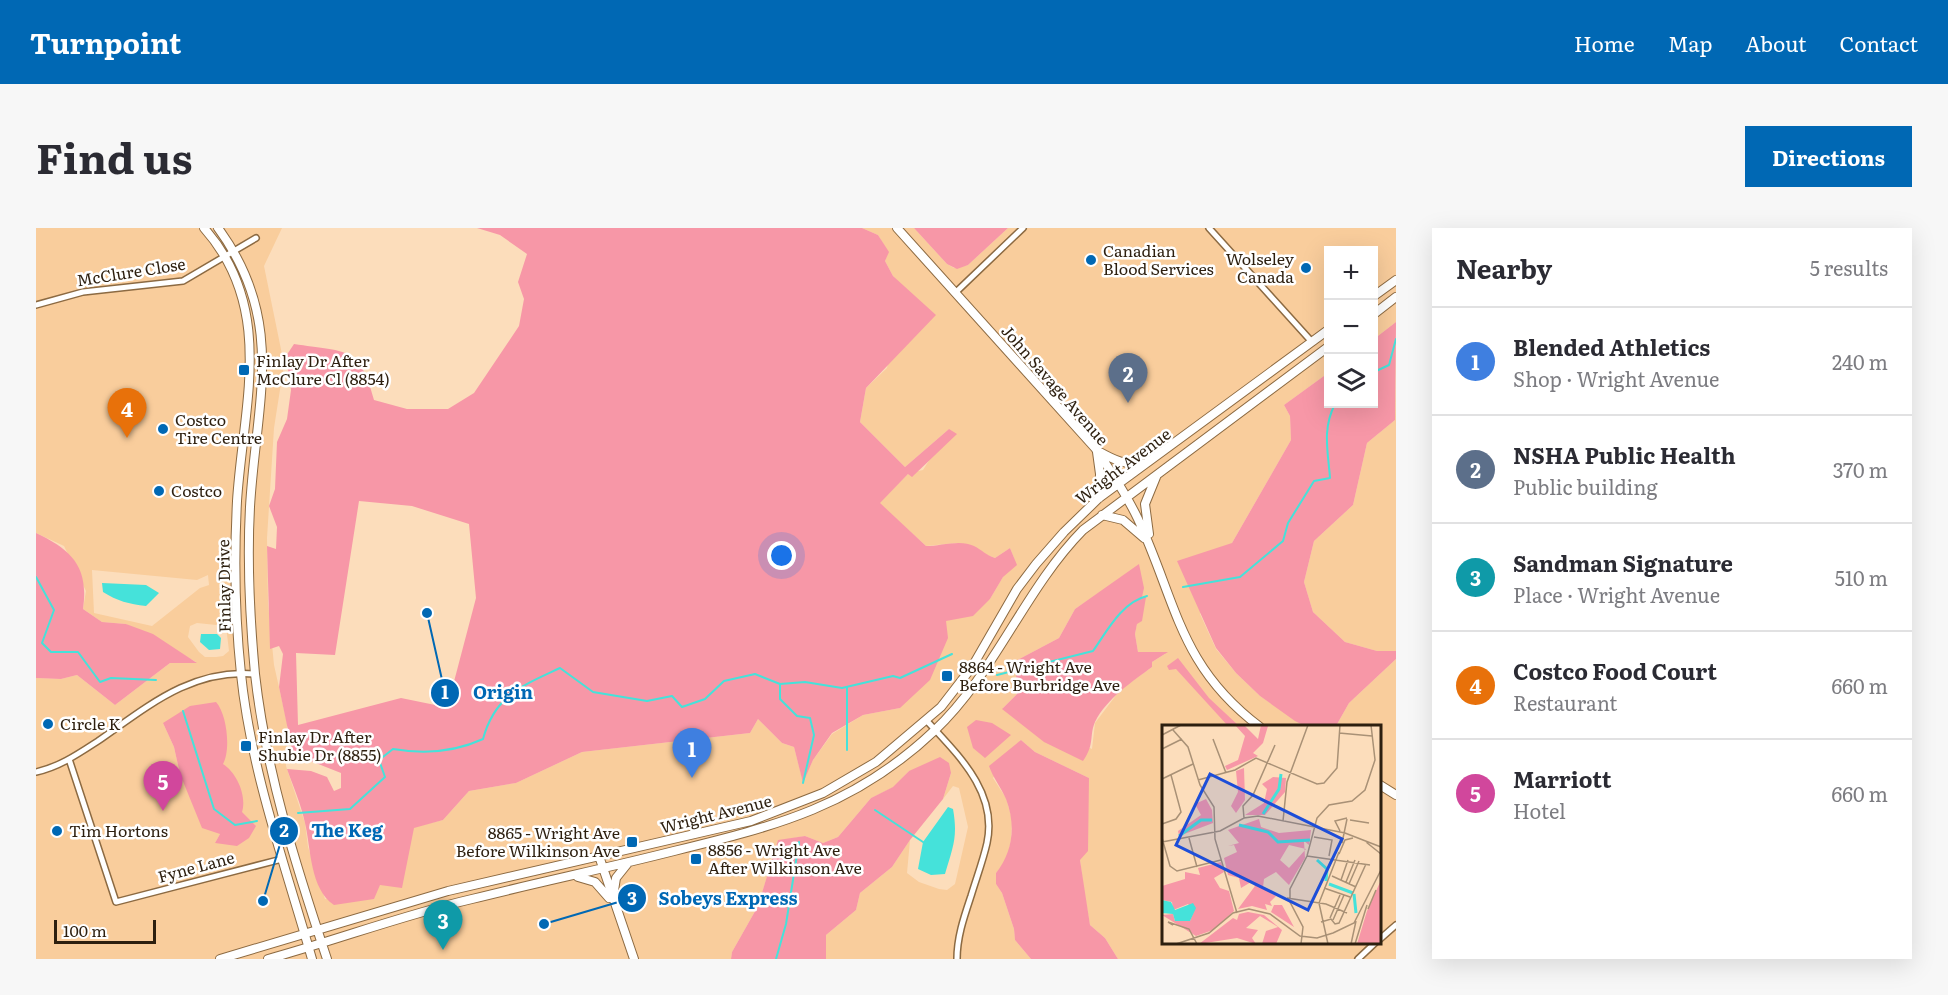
<!DOCTYPE html>
<meta charset="utf-8">
<style>
body{margin:0;font-family:Literata,serif;background:#f7f7f7;color:#2b2b33}
.controls{position:absolute;right:18px;top:18px;display:grid;overflow:hidden;border-radius:0px;box-shadow:0 6px 24px #0002}
.controls button{width:54px;height:54px;display:grid;place-items:center;padding:0;border:0;border-bottom:2px solid #e1e1e2;background:#fff;color:#2b2b33;font:30px sans-serif}
.scale{position:absolute;left:18px;bottom:15px;width:102px;box-sizing:border-box;padding-left:6px;border:3px solid #2d1f0f;border-top:0;font-size:16px;line-height:21px;white-space:nowrap;color:#2d1f0f;-webkit-text-stroke:4px #fff;paint-order:stroke}
.you{position:absolute;left:746px;top:328px;width:21px;height:21px;margin:-15px;border:4px solid #fff;border-radius:50%;background:#1a73e8;box-shadow:0 0 0 9px #1a73e833}
.badge{display:grid;place-items:center;width:39px;height:39px;border-radius:50%;background:#0068b4;color:#fff;font-size:20px;font-weight:700}
.pin{position:absolute;translate:-50% -50px;filter:drop-shadow(0 2px 3px #0008)}
.pin::after{content:'';position:absolute;top:32px;width:21px;height:18px;background:inherit;clip-path:polygon(0 0,100% 0,50% 100%)}
.list{margin:0;padding:0;list-style:none}
h2{display:flex;justify-content:space-between;align-items:center;height:78px;margin:0;padding:0 24px;font-size:26px}
h2 small{font-size:20px;font-weight:400;color:#7c7c81}
.list li{display:grid;grid-template-columns:39px 1fr auto;gap:18px;align-items:center;box-sizing:border-box;height:108px;padding:0 24px;border-top:2px solid #e1e1e2}
.list b{display:block;font-size:22px;white-space:nowrap}
.list p{margin:0;font-size:20px;white-space:nowrap;color:#7c7c81}
.list em{font-size:20px;font-style:normal;color:#7c7c81}
.icon{flex:none;width:33px;height:33px;fill:none;stroke:currentColor;stroke-width:2;stroke-linecap:round;stroke-linejoin:round}
.map{position:relative;flex:none;width:1360px;height:731px;overflow:hidden;border-radius:0px}
header{display:flex;align-items:center;gap:36px;box-sizing:border-box;height:84px;padding:0 30px;background:#0068b4;color:#fff}
header strong{font-size:28px}
nav{display:flex;gap:33px;margin-inline-start:auto;font-size:21px}
.intro{display:flex;align-items:center;justify-content:space-between;box-sizing:border-box;height:144px;padding:0 36px}
h1{margin:0;font-size:42px}
.button{padding:15px 27px;border-radius:0px;background:#0068b4;color:#fff;font-size:21px;font-weight:700}
main{display:flex;gap:36px;padding:0 36px}
aside{flex:1;background:#fff;border-radius:0px;box-shadow:0 6px 24px #0002}
.map>svg:first-child{display:block}
</style>
<header>
<strong>Turnpoint</strong>
<nav><a>Home</a><a>Map</a><a>About</a><a>Contact</a></nav>
</header>
<div class="intro"><h1>Find us</h1><a class="button">Directions</a></div>
<main>
<div class="map">
<svg width="1360" height="731" viewBox="0 0 1360 731">
<rect width="100%" height="100%" fill="#fcddbb"/>
<path fill="#f9cd9c" fill-rule="evenodd" d="M0,0H246L228,38L248,136L238,200L231,310L232,375L238,437L251,495L250,538L269,595L272,619L289,671L344,657L378,599L407,592L433,563L480,555L546,524L714,505L722,491L746,515L758,519L767,554L777,532L796,506L827,487L864,480L909,393L954,371L978,330L974,320L959,330L920,315L890,318L843,275L873,245L887,242L913,201L869,239L824,194L830,160L851,140L868,60L857,48L849,33L852,24L842,7L826,0H878L911,36L918,40L932,37L972,0H1360V94L1338,111V22H1292V145L1248,177L1254,188L1255,212L1196,315L1164,386L1180,421L1200,445L1224,468L1269,498L1128,499V714H1344V499L1300,498L1313,475L1360,431V731H1082L1069,710L1054,697L1048,663L1044,632L1053,550L999,524L985,512L957,550L970,570L976,591L975,612L971,632L960,645V656L966,665L978,701L979,712L995,731H790V707L820,682L824,665L856,639L874,612L871,645L883,654L903,661L911,662L919,656L932,599L923,560L917,558L907,571L915,545L873,543L858,559L835,570L802,609L787,615L769,608L742,613L722,678L696,724L695,731H0V450L25,451L41,447L79,477L134,435L160,434L90,396L66,394L47,381L50,363L28,318L0,305ZM56,342L161,352L172,347L173,357L164,360L116,398L58,385ZM1061,366L1106,369L1099,406L1102,424L1129,426L1116,434V439L1084,462L1059,495L1056,521L967,480L981,466L980,446L974,436L1023,410L1039,381ZM161,395L190,398L193,423L187,428L180,429H169L163,424L152,409L154,398ZM127,495L187,536L206,584L179,615L184,606L144,546L138,519Z
M1360,157V423H1341L1309,414L1277,384L1268,354L1278,313L1317,277L1331,215L1359,192Z"/>
<path fill="#f797a7" fill-rule="evenodd" d="M441,0H826L842,7L853,24L849,33L857,48L900,87L830,160L824,194L869,239L913,201L921,206L876,249L872,246L844,275L890,318C904,318 925,311 938,318C946,322 950,327 959,330L974,320L981,337L967,349L954,371L937,388L910,393L912,410L894,452L864,480L827,487L796,505L777,532L767,555L758,519L746,515L722,491L714,505L546,524L480,555L433,563L407,592L378,600L366,660L344,657L338,671L298,677C274,661 275,621 269,595C265,576 257,558 251,541L275,543L291,549L298,563L305,560V545L257,526L243,459L247,426L243,418L234,421L231,318L240,321L241,299L233,278L239,261L241,214L251,191L255,162L250,128L258,116C309,124 324,117 338,172L371,181H412L438,165L483,98L488,71L482,54L491,26L464,7ZM323,273L376,278L433,296L440,370L415,465L409,479L365,470L262,497L260,425L299,427Z
M878,0H972L932,37L921,41L911,36Z
M1360,94L1359,192L1331,215L1317,277L1278,313L1268,354L1277,384L1309,414L1341,423H1360V431L1313,475L1300,498H1269L1259,493L1224,468L1200,445L1180,420L1141,333L1196,315L1255,212L1254,188L1248,177L1292,145V176H1338V111Z
M0,305C36,322 53,339 47,381L66,394L90,396L117,406L161,435H134L79,477L41,447L25,451L0,450Z
M1103,336L1108,360L1106,369H1110L1106,393L1101,396L1099,406L1102,424H1132L1116,434V439C1096,454 1071,470 1059,494C1053,508 1059,516 1047,533L1008,514L966,481L981,466L980,446L974,436L1023,410L1039,381Z
M1142,430L1173,470L1203,498H1192L1140,441L1133,442L1131,438Z
M180,474C191,486 195,522 187,536C201,545 211,568 206,584L220,598L213,610L201,618L179,615L184,606L166,600L144,546L138,519L127,495L154,478Z
M940,492L956,495L975,507L949,530L937,520L931,499Z
M985,512L999,524L1053,550L1052,623L1044,632L1054,697L1069,710L1082,731H995L979,712L978,701L966,665L960,656V645C977,624 980,597 970,571C965,559 957,550 953,538Z
M904,529L913,535L915,545L907,571L874,612L856,639L824,665L820,682L790,707V731H695L696,724L722,678L742,612L769,608L787,615L802,609L835,570L857,559L873,543Z"/>
<path fill="#45e2da" d="M66,355L110,357L123,365L110,378C93,376 81,373 67,364Z
M165,406H181L185,410L184,421L173,422L164,414Z
M912,579L917,581C922,609 917,619 909,646L895,647L882,641L887,614Z"/>
<g fill="none" stroke-linecap="round" stroke-linejoin="round">
<path stroke="#45e2da" stroke-width="2" d="M1338,144L1353,137L1360,111
M0,349L18,382L6,415L15,424H42L64,454L75,450L120,452
M1147,359L1204,349L1247,313L1252,295L1278,253L1294,250C1292,223 1286,201 1299,176
M961,447L1057,423C1071,403 1086,374 1111,368
M744,456V471L761,488L774,490L778,507L767,555
M811,459V522
M147,483L178,581L199,597L221,593
M839,582L887,614
M262,585L314,581L349,549L343,532L357,521C387,526 419,524 447,511C459,467 486,458 524,440L557,464L611,473L636,468L646,479L669,471L688,453L719,446L744,456L769,454L806,460L857,448L864,450L916,426
M740,731L750,696L763,614"/>
<g stroke="#8c6a42" stroke-width="8">
<path id="street" d="M1173,0L1276,114
M919,65L987,0
M0,77L47,64L147,53L220,10
M891,493C922,527 962,564 951,615C947,633 940,651 935,668C928,689 921,709 921,731
M33,531L80,674L246,631
M0,544C23,539 42,526 62,513C111,479 156,440 219,446
M1344,711L1360,697
M1322,731L1340,714"/>
</g>
<g stroke="#8c6a42" stroke-width="10">
<path id="secondary" d="M168,0C240,81 207,178 201,273C198,331 199,389 205,446C215,543 249,637 276,731
M182,0C251,94 220,174 214,279C211,334 214,392 219,446C230,544 260,638 291,731
M861,0L1059,220C1075,243 1090,266 1102,291C1141,375 1143,438 1224,499
M1338,68L1360,52
M1338,86L1360,69
M1062,223C1078,232 1090,238 1110,235
M1061,224L1064,246L1063,270
M1066,287L1087,292L1108,310
M1113,306L1109,276L1120,249
M1344,557L1360,567
M563,628L598,731
M542,649L559,654L573,670
M577,669L580,650L592,635
M184,731L412,663L715,593L787,565L840,534L905,479L936,439L981,361L1000,336L1028,304L1063,270L1292,102
M232,731C301,712 367,687 436,671C504,654 571,640 638,623C740,598 819,578 898,503C959,446 988,362 1047,302L1292,119"/>
</g>
<use href="#street" stroke="#fff" stroke-width="5"/>
<use href="#secondary" stroke="#fff" stroke-width="8"/>
</g>
<g fill="#0068b4" stroke="#fff" stroke-width="2">
<circle cx="1055" cy="32" r="6"/>
<circle cx="1270" cy="40" r="6"/>
<rect x="202" y="136" width="12" height="12" rx="3"/>
<circle cx="127" cy="201" r="6"/>
<circle cx="123" cy="263" r="6"/>
<rect x="905" y="442" width="12" height="12" rx="3"/>
<circle cx="12" cy="496" r="6"/>
<rect x="204" y="512" width="12" height="12" rx="3"/>
<circle cx="21" cy="603" r="6"/>
<rect x="590" y="608" width="12" height="12" rx="3"/>
<rect x="654" y="625" width="12" height="12" rx="3"/>
</g>
<g text-anchor="middle" stroke-width="5" stroke-linejoin="round" paint-order="stroke">
<g font-size="16" fill="#2d1f0f" stroke="#fff" text-anchor="start">
<text x="1067" y="29">Canadian<tspan x="1067" dy="18">Blood Services</tspan></text>
<text x="1258" y="37" text-anchor="end">Wolseley<tspan x="1258" dy="18">Canada</tspan></text>
<text x="220" y="139">Finlay Dr After<tspan x="220" dy="18">McClure Cl (8854)</tspan></text>
<text x="139" y="198">Costco<tspan x="139" dy="18">Tire Centre</tspan></text>
<text x="135" y="269">Costco</text>
<text x="923" y="445">8864 - Wright Ave<tspan x="923" dy="18">Before Burbridge Ave</tspan></text>
<text x="24" y="502">Circle K</text>
<text x="222" y="515">Finlay Dr After<tspan x="222" dy="18">Shubie Dr (8855)</tspan></text>
<text x="33" y="609">Tim Hortons</text>
<text x="584" y="611" text-anchor="end">8865 - Wright Ave<tspan x="584" dy="18">Before Wilkinson Ave</tspan></text>
<text x="672" y="628">8856 - Wright Ave<tspan x="672" dy="18">After Wilkinson Ave</tspan></text>
</g>
<g font-size="16" fill="#2d1f0f" stroke="#fff">
<text transform="translate(95 44) rotate(-9)" y="6">McClure Close</text>
<text transform="translate(1019 157) rotate(49)" y="6">John Savage Avenue</text>
<text transform="translate(1087 238) rotate(-37)" y="6">Wright Avenue</text>
<text transform="translate(188 358) rotate(-91)" y="6">Finlay Drive</text>
<text transform="translate(680 586) rotate(-14)" y="6">Wright Avenue</text>
<text transform="translate(160 639) rotate(-15)" y="6">Fyne Lane</text>
</g>
</g>
<g transform="translate(1126 497)">
<rect width="219" height="219" fill="#fcddbb"/>
<path d="M73,0H82L96,14L99,0L106,1L101,18L91,28L96,31L65,45L63,41L76,35L83,11ZM82,43L83,75L74,88L69,81L76,67L74,46ZM111,52L124,53L123,67L103,90H83L102,78L105,64L100,59ZM44,74L50,85L51,98L17,111L16,106L39,90L33,79ZM97,94L99,102L117,108L149,105L147,120L142,116L143,133L127,160L114,147L102,154L101,162L114,171L108,177L110,181L103,179L105,185L90,181L76,184L93,161L89,157L79,163L77,153L66,150L62,133L75,127L72,120L66,121L77,118L66,105ZM127,120L144,124L127,143L118,135ZM59,137L62,147L52,153L58,163L67,166L72,186L51,205L34,211L0,190L11,189L13,196H28L32,186L26,179L11,185L10,177L0,175V161L23,154V147L38,150L36,143ZM219,155V219H195L205,186ZM112,180H120L132,202L109,187ZM86,187L102,190L120,205L114,219H100L104,206L116,202L98,191L84,203L96,205L90,213L94,219L75,213L37,219L71,193L75,195L77,189Z" fill="#f797a7" fill-rule="evenodd"/>
<path d="M0,175L9,177L13,185L31,178L34,183L28,196H13L11,189L0,188Z" fill="#45e2da"/>
<path fill="none" stroke="#45e2da" stroke-width="3" d="M101,89L117,64L119,49M77,100L106,107L116,117L148,115M17,111L39,95H50M155,135L165,144L164,156M167,159L191,168M192,169L194,188"/>
<path fill="none" stroke="#a99176" stroke-width="1.5" d="M11,5L26,22L38,60L52,82L53,114L75,188M177,8L210,11M0,10L19,0M51,14L64,48M0,24L20,14M0,54L31,39M36,55L73,45L94,33L155,59L162,58L175,43L178,0M82,93L81,81L91,70L113,20M188,95L207,98M121,96L125,57L146,0M0,99L14,94L19,87L9,50M178,106L173,96L185,93M152,112L170,115L167,131M0,113L8,141L15,146L59,135M27,113L35,142M0,117L58,106L82,93L96,91L183,108L219,122M204,117L219,129M180,118L185,94M177,129L183,115L191,113M145,131L208,140M170,151L194,162M179,155L186,135M184,157L193,135M187,159L197,136M162,163L188,172M125,173L164,179L185,188M206,184L214,165M168,193L178,170M171,195L182,170M159,197L169,194L173,199L177,198L204,139M11,200L6,197L27,204L35,219M171,208L192,198L219,145M14,219L47,208L71,188L87,184L108,189L138,211L155,213L171,208M139,219L141,202L128,177V164L145,131L155,93L167,80L190,76L203,65L213,35L209,0M166,219L157,178L177,127M189,219L194,196M193,219L205,180"/>
<path fill="#1d4ed8" fill-opacity="0.15" stroke="#1d4ed8" stroke-width="3" d="M48,49L180,114L146,185L14,120Z"/>
<rect width="219" height="219" fill="none" stroke="#2d1f0f" stroke-width="3"/>
</g>
<path fill="none" stroke="#0068b4" stroke-width="2" d="M391 385L409 465M227 673L248 603M508 696L596 670"/>
<g fill="#0068b4" stroke="#fff" stroke-width="2">
<circle cx="391" cy="385" r="6"/>
<circle cx="227" cy="673" r="6"/>
<circle cx="508" cy="696" r="6"/>
<circle cx="409" cy="465" r="15"/>
<circle cx="248" cy="603" r="15"/>
<circle cx="596" cy="670" r="15"/>
</g>
<g font-size="18" text-anchor="middle" font-weight="bold" fill="#fff">
<text x="409" y="471">1</text>
<text x="248" y="609">2</text>
<text x="596" y="677">3</text>
</g>
<g font-size="18" text-anchor="middle" font-weight="bold" fill="#0068b4" stroke="#fff" stroke-width="5" stroke-linejoin="round" paint-order="stroke">
<text x="467" y="471">Origin</text>
<text x="311" y="609">The Keg</text>
<text x="692" y="677">Sobeys Express</text>
</g>
</svg>
<div class="controls">
<button>+</button>
<button>−</button>
<button><svg class="icon" aria-label="layers" viewBox="0 0 24 24"><path d="M12 4l9 5-9 5-9-5zM3 14l9 5 9-5"/></svg></button>
</div>
<div class="scale">100 m</div>
<div class="you"></div>
<div class="pin badge" style="left:656px;top:550px;background:#3f7fe0">1</div>
<div class="pin badge" style="left:1092px;top:175px;background:#5c6f8a">2</div>
<div class="pin badge" style="left:407px;top:722px;background:#0f9aa8">3</div>
<div class="pin badge" style="left:91px;top:210px;background:#e8710a">4</div>
<div class="pin badge" style="left:127px;top:583px;background:#d1479c">5</div>
</div>
<aside>
<h2>Nearby<small>5 results</small></h2>
<ul class="list">
<li><span class="badge" style="background:#3f7fe0">1</span><div><b>Blended Athletics</b><p>Shop · Wright Avenue</p></div><em>240 m</em></li>
<li><span class="badge" style="background:#5c6f8a">2</span><div><b>NSHA Public Health</b><p>Public building</p></div><em>370 m</em></li>
<li><span class="badge" style="background:#0f9aa8">3</span><div><b>Sandman Signature</b><p>Place · Wright Avenue</p></div><em>510 m</em></li>
<li><span class="badge" style="background:#e8710a">4</span><div><b>Costco Food Court</b><p>Restaurant</p></div><em>660 m</em></li>
<li><span class="badge" style="background:#d1479c">5</span><div><b>Marriott</b><p>Hotel</p></div><em>660 m</em></li>
</ul>
</aside>
</main>
